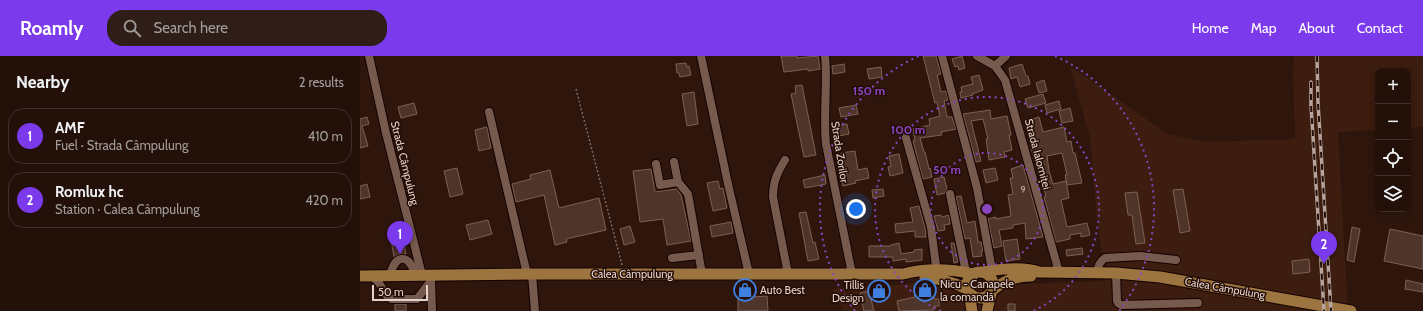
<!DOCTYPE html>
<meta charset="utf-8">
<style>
body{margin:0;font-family:Cabin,sans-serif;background:#2e1e17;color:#f1f3f6}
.controls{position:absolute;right:12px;top:12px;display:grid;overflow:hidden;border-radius:8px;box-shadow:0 2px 10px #0003}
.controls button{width:36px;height:36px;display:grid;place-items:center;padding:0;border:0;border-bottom:1px solid #3f302a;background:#221009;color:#f1f3f6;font:20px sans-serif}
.scale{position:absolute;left:12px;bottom:10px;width:56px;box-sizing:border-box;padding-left:4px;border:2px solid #e4d3cc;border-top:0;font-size:11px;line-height:14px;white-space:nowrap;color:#e4d3cc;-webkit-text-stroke:3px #240d04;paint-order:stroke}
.you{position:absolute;left:496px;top:153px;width:14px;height:14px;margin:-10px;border:3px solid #fff;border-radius:50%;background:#1a73e8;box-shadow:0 0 0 6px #1a73e833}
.badge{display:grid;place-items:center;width:26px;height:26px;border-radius:50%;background:#7c3aed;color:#fff;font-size:13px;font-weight:700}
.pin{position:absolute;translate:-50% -33px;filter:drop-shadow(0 1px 2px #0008)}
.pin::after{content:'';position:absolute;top:21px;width:14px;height:12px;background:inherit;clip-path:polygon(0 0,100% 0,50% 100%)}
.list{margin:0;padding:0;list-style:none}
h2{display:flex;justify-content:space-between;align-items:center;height:52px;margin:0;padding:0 16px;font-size:17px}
h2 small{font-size:13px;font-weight:400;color:#a29d9c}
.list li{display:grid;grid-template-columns:26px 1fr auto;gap:12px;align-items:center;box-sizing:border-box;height:56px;margin:0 8px 8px;padding:0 8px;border:1px solid #3f302a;border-radius:16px}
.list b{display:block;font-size:15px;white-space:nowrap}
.list p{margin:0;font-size:13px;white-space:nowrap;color:#a29d9c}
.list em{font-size:13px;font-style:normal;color:#a29d9c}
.icon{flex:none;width:22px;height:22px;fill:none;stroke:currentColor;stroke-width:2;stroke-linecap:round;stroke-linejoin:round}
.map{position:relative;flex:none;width:1063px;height:255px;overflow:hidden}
header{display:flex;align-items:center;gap:24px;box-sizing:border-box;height:56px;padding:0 20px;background:#7c3aed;color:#fff}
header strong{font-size:19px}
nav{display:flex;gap:22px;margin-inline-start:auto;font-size:14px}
.search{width:280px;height:36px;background:#2e1e17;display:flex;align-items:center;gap:10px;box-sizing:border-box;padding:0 14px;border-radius:16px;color:#a29d9c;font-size:15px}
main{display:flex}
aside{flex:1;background:#221009}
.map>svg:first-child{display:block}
</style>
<header>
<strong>Roamly</strong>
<div class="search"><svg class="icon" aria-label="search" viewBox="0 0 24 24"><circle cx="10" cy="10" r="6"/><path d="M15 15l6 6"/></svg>Search here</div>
<nav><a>Home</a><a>Map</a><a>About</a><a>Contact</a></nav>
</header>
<main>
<aside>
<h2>Nearby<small>2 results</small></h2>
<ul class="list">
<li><span class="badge">1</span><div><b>AMF</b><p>Fuel · Strada Câmpulung</p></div><em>410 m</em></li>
<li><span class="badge">2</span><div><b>Romlux hc</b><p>Station · Calea Câmpulung</p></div><em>420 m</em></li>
</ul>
</aside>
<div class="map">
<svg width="1063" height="255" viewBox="0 0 1063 255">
<rect width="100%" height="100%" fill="#2e160c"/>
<path fill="#3c1d0f" d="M934,0H1063V71L1048,72V15H1018V74L978,76L988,255H483L472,233L558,227L665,228L745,225L736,152L730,82L710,10L808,78L845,86L935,83L933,18Z"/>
<path fill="#4f3429" stroke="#7e6054" d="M421,0H437V2L458,0L460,13L448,15V13L424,16Z
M563,0H576L581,18L577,19L581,36L586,35L588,44L584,45L587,61H592L596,73L581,76L582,79L560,82L564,96H565L569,113L570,112L572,121L563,123L553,85H555L553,73L570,69L569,63L580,60L577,46L575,47Z
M602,0L605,12L599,14L598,10L595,11L592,3Z
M326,7L327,11L329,10L331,19L320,21L319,17H317L316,8Z
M484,8L485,16L473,18L472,10Z
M662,8L666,20H668L670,28L660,31L657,21L651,23L649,12Z
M521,11L522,21L509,23L507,13Z
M619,19L623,34L612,38L613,39L601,42L600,36H602L601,31L613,28L611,21Z
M684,24L687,35L679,37L676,27Z
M442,29L456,99L444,101L431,38L436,37L435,30Z
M334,36L338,68L327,70L322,38Z
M683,38L686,47L668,52L665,43Z
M699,45L701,53L687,57L685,49Z
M54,47L57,58L41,62L38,51Z
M496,49L498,58L481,61L479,52Z
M710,52L713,65L702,67L699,55Z
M630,54L631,63L647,60L651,79H649L652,94L644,96L645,101L629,104L626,83H628L623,63L611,65L621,105L616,106L603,58Z
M7,61L9,68L2,70L8,90L0,92V63Z
M679,61L683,76L704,71L707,86L711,85L713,97H715L722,127L707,129L705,119H707L702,97L687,100L689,115L693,128L706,125L709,142L701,144L707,171L727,167L730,179L721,181V177L710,179V183L696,186L684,141L686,140L671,92H672L669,79L673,78L670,64Z
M487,68L489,78L474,81L472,71Z
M127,71L131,92L119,95L115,74Z
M495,95L498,114L507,112L509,122L495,125L496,127L483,130L481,120L487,119L481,97Z
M539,98L543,117L530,120L528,111L531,110L529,100Z
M663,109L683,181L666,183L665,167L653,169V172L639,174L642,190L634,192L628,163L636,161V163L651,160L648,139L653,138L650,122H653L651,113Z
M97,112L103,138L90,141L84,115Z
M635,112L638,124L626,127L623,114Z
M291,113L295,136L317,133L321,139L331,185L307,189L303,163L280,166L273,115Z
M190,114L199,152L239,142L246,174L206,183L207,186L195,189L184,139L156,146L152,128L171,123L170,119Z
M465,119L466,128L445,132L443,124Z
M584,121L587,133L585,137L577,139L574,123Z
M358,125L360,133L363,132L367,152L353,155L347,127Z
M7,128L10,141L0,143V130Z
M523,133L524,140L513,142L512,134Z
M823,133L830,175L820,177L813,134Z
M777,136L785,187L776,188L772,159H768L765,137Z
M601,140L607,167L615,165L618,186H621L623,195H621L622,200L613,201L610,182L605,183L596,141Z
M559,150L565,172L566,181H555V175L536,177L535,168L553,166L550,152Z
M446,156L453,187L455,186L459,203L448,205L439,157Z
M581,159L582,161L589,159L590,168L584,169L585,174L578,175L574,160Z
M128,164L132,178L110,184L106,169Z
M371,166L373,177L352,181L350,170Z
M270,170L275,186L264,189L260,173Z
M992,171L1000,173L994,206L987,204Z
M1030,173L1063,180V213L1024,205Z
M43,182L46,198H38L34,201L31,184Z
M657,183L660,203L646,205L643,185Z
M539,187L541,198L554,196V194L562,193V204L546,206V203L533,205V201H509V190H531V189Z
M591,187H594L598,206L594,207Z
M722,192L723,198L707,200L706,194Z
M949,203L950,216L933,218L932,205Z
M1046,224L1063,228V236L1045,233Z
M509,235L514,255H504L500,237Z
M407,240L408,255H378V242Z
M555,240H574V243H579V250H574V254L539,255L537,245L555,241Z
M35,248H46V255H35Z
M648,248H655V255H648Z"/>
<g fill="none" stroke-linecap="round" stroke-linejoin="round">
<g stroke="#150200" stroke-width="10">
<path id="minor" d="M9,0L26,77L62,219
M341,0L368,128L389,218
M465,0C468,29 463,58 466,88L492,218
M582,0L617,132L632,214
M617,0L635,10L645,24L699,216
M635,10L646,0
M129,56L167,218
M546,82L571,171L577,218
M425,104C417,117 413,126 413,141L428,218
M314,106L318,126L328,138L342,218
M296,108L300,129L318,126
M590,138L606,216
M312,202L339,199
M738,216C738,210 739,206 745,202L780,200L816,204
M756,217L757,245L758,247L761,249L838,247
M172,218L175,255
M30,219C36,197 49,198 56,219
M12,220L19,227L27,240L32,243H57L71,225
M71,224L72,255"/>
</g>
<g stroke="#150200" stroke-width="13">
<path id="major" d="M607 229a13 13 0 1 1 26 0a13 13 0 1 1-26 0Z
M623,216C640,213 663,210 679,216L756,217L800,221L991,255
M0,220L172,218H543C566,212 591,213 614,218
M565,222C581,222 593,226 607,233
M633,234C644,224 657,220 671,220
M609,236L612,255
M627,255L631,238"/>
</g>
<path stroke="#7c675e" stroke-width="1.5" stroke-dasharray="2 2" stroke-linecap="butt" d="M216,33L262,209"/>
<use href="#minor" stroke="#775a4e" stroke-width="8"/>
<use href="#major" stroke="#9c7440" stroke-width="11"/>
<g stroke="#b6a39c" stroke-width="3.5">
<path id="rail" d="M957,0L958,47L971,255
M951,26V49L964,255"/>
</g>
<use href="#rail" stroke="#240d04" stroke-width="2" stroke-dasharray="6" stroke-linecap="butt"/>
</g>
<g fill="none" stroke="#8b45c1" stroke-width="2" stroke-dasharray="2 4">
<circle cx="627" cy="153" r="56"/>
<path d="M581 255A112 112 0 1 1 673 255"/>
<path d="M495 255A167 167 0 0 1 559 0M695 0A167 167 0 0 1 759 255"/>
</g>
<defs>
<g id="shop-ring" transform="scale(1.15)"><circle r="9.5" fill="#240d04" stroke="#3f7fe0" stroke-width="1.5"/><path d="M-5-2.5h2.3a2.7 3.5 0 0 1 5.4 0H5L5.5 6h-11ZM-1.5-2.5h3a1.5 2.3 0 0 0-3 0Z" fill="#3f7fe0"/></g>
</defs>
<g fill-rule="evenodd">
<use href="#shop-ring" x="385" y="234"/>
<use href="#shop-ring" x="565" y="234"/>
<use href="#shop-ring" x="519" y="235"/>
</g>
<g text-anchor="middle" stroke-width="3" stroke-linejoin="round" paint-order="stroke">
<g font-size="9" fill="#bfaba3">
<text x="663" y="137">9</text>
</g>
<g font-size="11" fill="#e4d3cc" stroke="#240d04">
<text transform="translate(480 96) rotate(81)" y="4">Strada Zorilor</text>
<text transform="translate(678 98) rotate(75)" y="4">Strada Ialomiței</text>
<text transform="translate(45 107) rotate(76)" y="4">Strada Câmpulung</text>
<text x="272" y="222">Calea Câmpulung</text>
<text transform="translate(865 232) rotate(10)" y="4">Calea Câmpulung</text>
</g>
<g font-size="11" fill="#e4d3cc" stroke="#240d04" text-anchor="start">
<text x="580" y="232">Nicu - Canapele<tspan x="580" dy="13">la comandă</tspan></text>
<text x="504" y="233" text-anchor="end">Tillis<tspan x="504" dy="13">Design</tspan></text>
<text x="400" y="238">Auto Best</text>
</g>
</g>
<circle cx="627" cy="153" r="6" fill="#8b45c1" stroke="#240d04" stroke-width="2"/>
<g font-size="12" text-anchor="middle" font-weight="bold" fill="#8b45c1" stroke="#240d04" stroke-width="3" stroke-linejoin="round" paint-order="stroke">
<text x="509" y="39">150 m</text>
<text x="548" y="78">100 m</text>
<text x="587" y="118">50 m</text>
</g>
</svg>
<div class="controls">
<button>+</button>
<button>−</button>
<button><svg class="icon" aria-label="locate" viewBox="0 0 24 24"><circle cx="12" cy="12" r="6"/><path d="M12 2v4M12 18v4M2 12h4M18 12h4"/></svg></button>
<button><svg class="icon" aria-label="layers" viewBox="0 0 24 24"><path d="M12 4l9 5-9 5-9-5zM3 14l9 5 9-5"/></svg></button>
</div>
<div class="scale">50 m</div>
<div class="you"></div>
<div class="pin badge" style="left:40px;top:198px">1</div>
<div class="pin badge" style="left:964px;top:208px">2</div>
</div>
</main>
